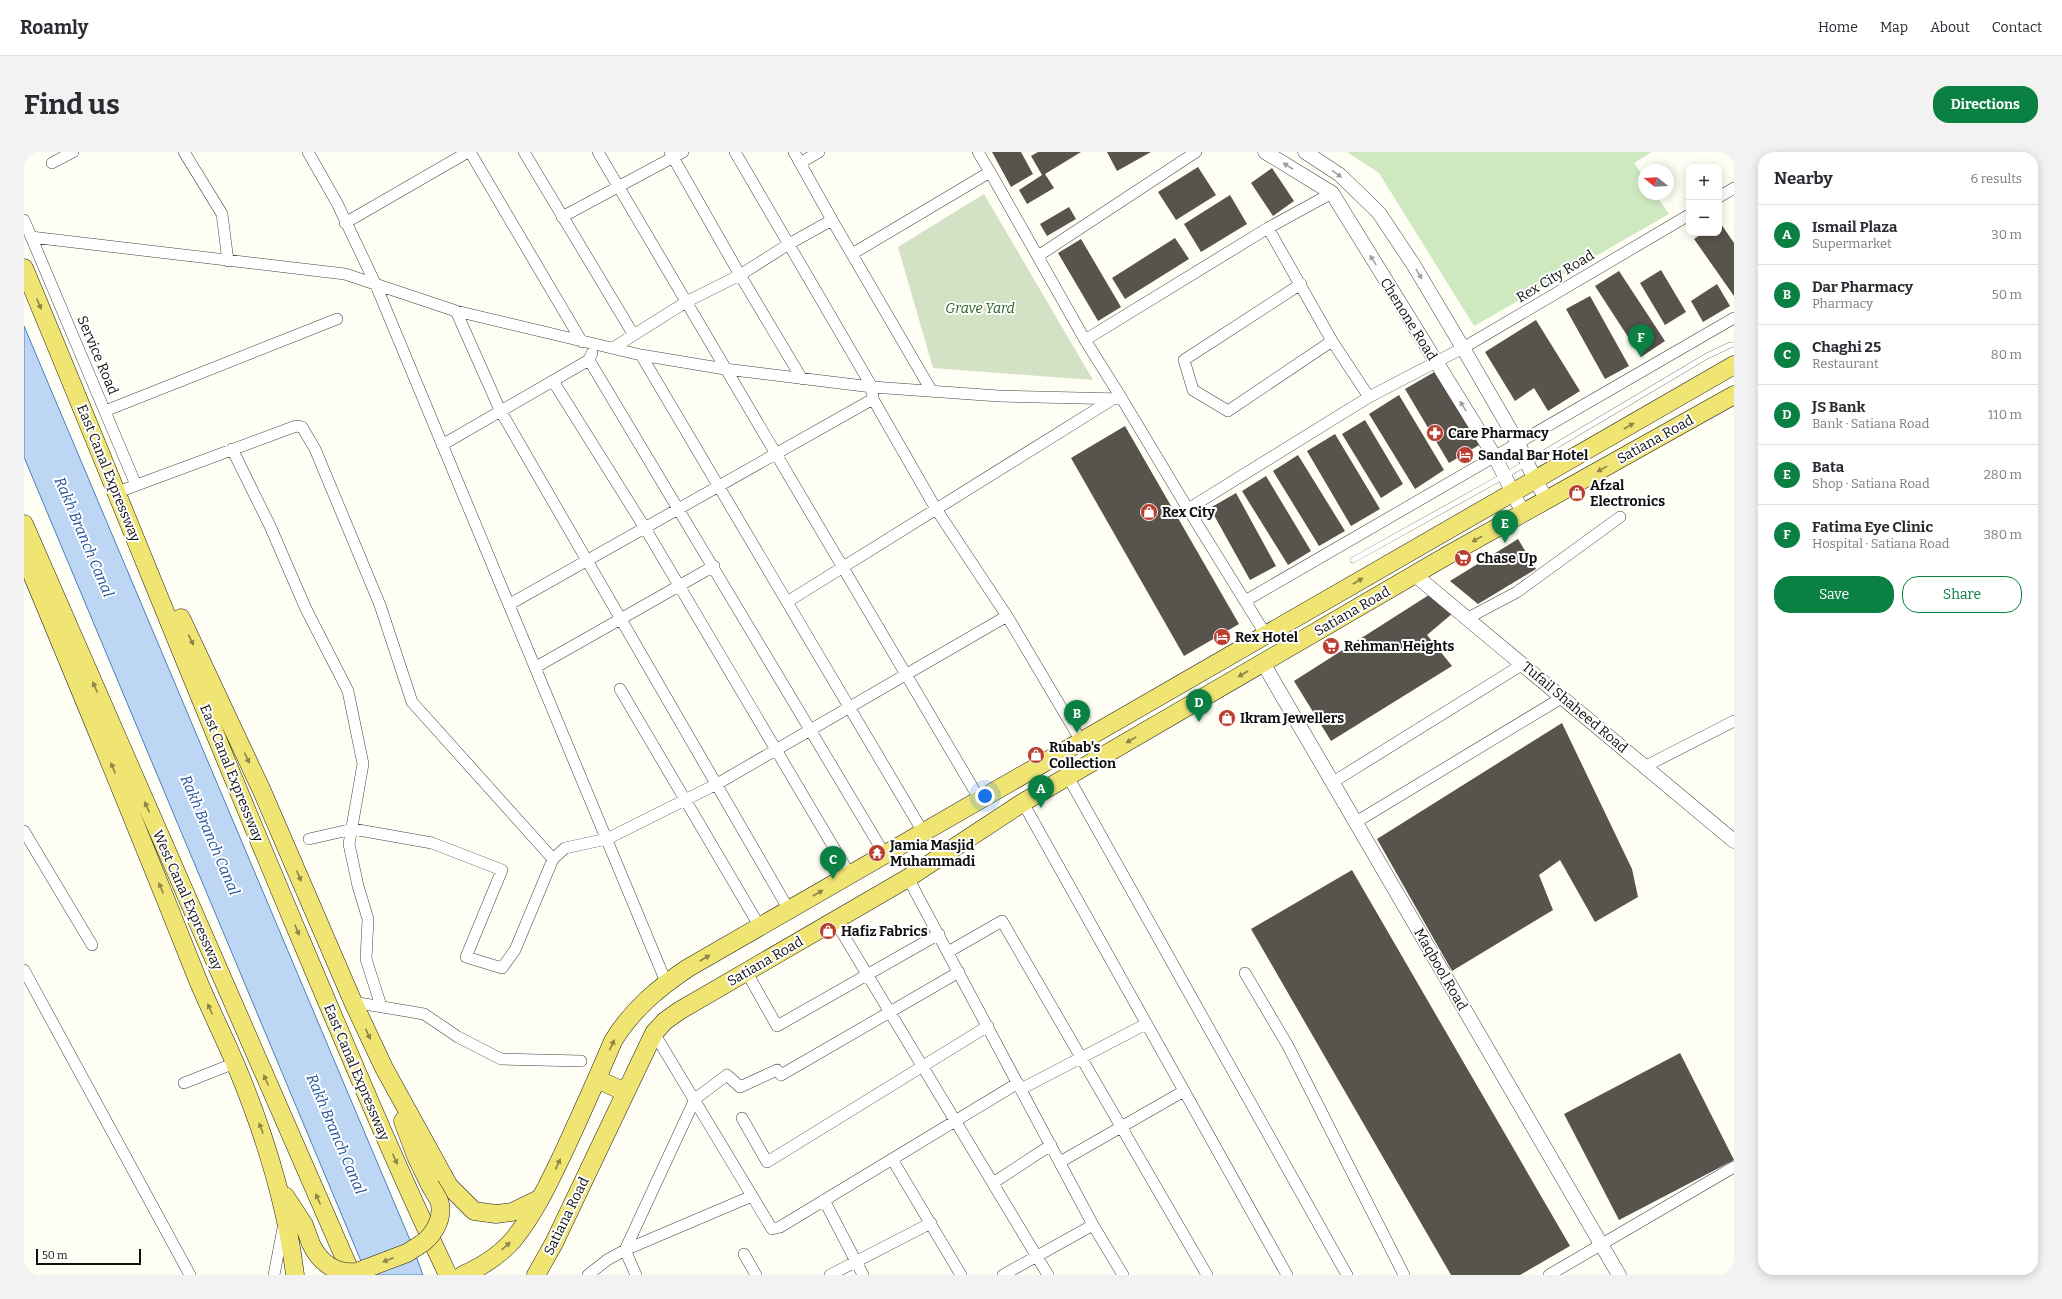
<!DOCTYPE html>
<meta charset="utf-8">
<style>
body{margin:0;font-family:Bitter,serif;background:#f2f2f3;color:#2b2b33}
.controls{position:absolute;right:12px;top:12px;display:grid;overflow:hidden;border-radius:8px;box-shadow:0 2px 10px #0003}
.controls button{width:36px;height:36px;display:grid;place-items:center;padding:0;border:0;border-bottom:1px solid #e1e1e2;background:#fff;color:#2b2b33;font:20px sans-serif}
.compass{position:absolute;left:1614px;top:12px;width:36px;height:36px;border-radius:50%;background:#fff;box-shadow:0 2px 10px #0003;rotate:288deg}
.scale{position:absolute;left:12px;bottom:10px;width:105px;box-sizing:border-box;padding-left:4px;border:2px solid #101010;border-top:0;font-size:11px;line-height:14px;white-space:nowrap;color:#101010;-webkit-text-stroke:3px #fff;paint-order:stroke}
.you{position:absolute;left:961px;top:644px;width:14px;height:14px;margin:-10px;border:3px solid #fff;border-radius:50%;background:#1a73e8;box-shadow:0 0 0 6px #1a73e833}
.badge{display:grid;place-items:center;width:26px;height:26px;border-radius:50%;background:#0b8043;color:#fff;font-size:13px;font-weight:700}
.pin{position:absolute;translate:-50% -33px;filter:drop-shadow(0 1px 2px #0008)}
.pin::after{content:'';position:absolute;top:21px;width:14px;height:12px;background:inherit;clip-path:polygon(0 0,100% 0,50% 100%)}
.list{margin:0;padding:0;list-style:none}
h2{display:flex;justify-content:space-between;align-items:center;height:52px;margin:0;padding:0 16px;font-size:17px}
h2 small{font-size:13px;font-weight:400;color:#7c7c81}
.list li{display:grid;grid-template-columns:26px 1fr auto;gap:12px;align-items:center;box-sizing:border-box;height:60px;padding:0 16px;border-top:1px solid #e1e1e2}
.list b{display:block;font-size:15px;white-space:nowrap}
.list p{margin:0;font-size:13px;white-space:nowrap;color:#7c7c81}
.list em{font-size:13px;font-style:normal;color:#7c7c81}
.actions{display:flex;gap:8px;padding:12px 16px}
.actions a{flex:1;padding:9px 0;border:1px solid #0b8043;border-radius:16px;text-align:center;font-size:14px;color:#0b8043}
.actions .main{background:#0b8043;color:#fff}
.map{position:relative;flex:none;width:1710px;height:1123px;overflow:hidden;border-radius:16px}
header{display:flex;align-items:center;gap:24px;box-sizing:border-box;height:56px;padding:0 20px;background:#fff;border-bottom:1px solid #e1e1e2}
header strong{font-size:19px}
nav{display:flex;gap:22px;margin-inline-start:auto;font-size:14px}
.intro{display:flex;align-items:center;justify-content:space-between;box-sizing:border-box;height:96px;padding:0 24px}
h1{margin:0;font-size:28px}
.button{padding:10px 18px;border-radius:16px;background:#0b8043;color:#fff;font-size:14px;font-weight:700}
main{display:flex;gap:24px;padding:0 24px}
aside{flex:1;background:#fff;border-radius:16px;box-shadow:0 2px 10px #0003}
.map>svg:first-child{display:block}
</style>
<header>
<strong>Roamly</strong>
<nav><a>Home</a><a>Map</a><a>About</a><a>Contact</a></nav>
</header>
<div class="intro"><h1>Find us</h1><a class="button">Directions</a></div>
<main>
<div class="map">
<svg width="1710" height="1123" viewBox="0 0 1710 1123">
<rect width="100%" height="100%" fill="#fefef4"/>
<path fill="#cee8bf" d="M1323,0H1628L1610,11L1620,25V42H1631L1645,62L1450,174L1355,21Z"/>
<path fill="#d3e1c5" d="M960,42L1069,228L909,216L874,95Z"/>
<path fill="#bcd6f3" stroke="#4780c5" d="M0,174L386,1088L399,1123H344L337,1109L0,305Z"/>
<path fill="#58534d" d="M968,0H997L1009,22L987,35Z
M1014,0H1057L1021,22L1030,36L1003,52L995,38L1018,23L1007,4Z
M1083,0H1127L1093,19Z
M1174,15L1192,43L1152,68L1134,40Z
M1248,16L1270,49L1249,64L1227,31Z
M1206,43L1223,72L1177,100L1160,72Z
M1045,55L1052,67L1023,84L1016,72Z
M1695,69L1710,91V144L1670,87L1679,81H1695Z
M1151,86L1165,107L1101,147L1088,126Z
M1057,87L1097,155L1074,169L1034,101Z
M1637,118L1662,160L1641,173L1616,131Z
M1595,119L1641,189L1617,205L1571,134Z
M1693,132L1706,154L1679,170L1667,149Z
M1566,144L1605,214L1581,227L1542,157Z
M1512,168L1556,239L1524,259L1510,236L1491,249L1461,200Z
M1412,219L1455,293L1425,311L1381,237Z
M1375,243L1420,318L1391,337L1345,262Z
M1341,268L1379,332L1357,346L1318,282Z
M1101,274L1215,472L1160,504L1047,306Z
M1311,282L1356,357L1327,374L1283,299Z
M1274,303L1321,379L1295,394L1249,319Z
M1242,324L1287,399L1264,413L1218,339Z
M1212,341L1252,414L1226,428L1186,356Z
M1494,387L1512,417L1454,452L1426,429Z
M1408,441L1429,461L1403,483L1428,514L1307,589L1270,529Z
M1538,571L1608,717L1614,745L1571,770L1536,708L1515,723L1529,758L1428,819L1353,687Z
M1328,718L1546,1094L1496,1123H1427L1227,777Z
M1656,901L1710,1008L1595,1068L1540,962Z"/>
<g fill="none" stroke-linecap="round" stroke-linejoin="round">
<g stroke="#434343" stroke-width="6">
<path id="service" d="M1329,408L1503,311L1683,204L1706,193H1710"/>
</g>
<g stroke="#434343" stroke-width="12">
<path id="minor" d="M160,0L198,62L204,109
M284,0L313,51L351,131L642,830
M446,0L558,190
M500,0L609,182
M574,0L956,648
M646,0L716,123L778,227
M711,0L848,235L849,247L912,357L983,464L1057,589
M770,0L808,68
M954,0L966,20
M28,11L49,0
M776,11L795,0
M1695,45L1710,36
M538,65L659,0
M0,68L112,333
M321,71L444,0
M1244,76L1308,189L1345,245
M7,85L321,122L432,159L617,203L701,217L848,235L975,244L1098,247L1164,357L1242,483
M828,102L966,20L1061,188L1098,247
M1014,104L1172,0
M1277,132L1160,208L1169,238L1204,259L1308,189
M432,159L476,258L765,758
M1061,188L1244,76L1308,41
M589,196L662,150L716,123L765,92L808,68L907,238
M617,203L899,680
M565,208L861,703
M529,229L621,376L826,723
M81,259L313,167
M418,293L565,208L568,201
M208,297L246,374L282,457L324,539L339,612L325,692L334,734L344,767L342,807L357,854
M94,340L272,274L278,275L291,297L356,453L388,550L529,707L541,696L583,687L693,632L983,464
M1164,357L1345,245L1439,196L1665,63
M1221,449L1710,166
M763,450L1089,247
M486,452L849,247
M1444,466L1493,440L1596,365
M512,515L690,414
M596,537L736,775
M1622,614L1710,569
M1043,623L1323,1123
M1309,630L1499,512
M998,649L1263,1123
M1332,670L1539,545
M0,679L68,793
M285,687L329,677L408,691L478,718L442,805L478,816L491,798L529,707
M884,726L1069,1073L1099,1123
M811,769L1024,1123
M924,800L978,769L1183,1123
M0,818L166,1123
M722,819L753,874L915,782
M1221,821L1264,894L1380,1123
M329,850L400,862L434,885L477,907L557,909
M630,881L748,1077L756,1075L994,931
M160,931L211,911
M997,937L1122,872
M718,966L743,1010L964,874
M868,1007L937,1123
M1036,1010L1160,939
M969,1031L1027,993
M800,1048L839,1123
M720,1102L732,1123
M250,1123L259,1076
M564,1123L583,1108L601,1098L728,1044
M612,1123L601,1098L671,947L703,923L716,935L753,918L757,923L935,820
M806,1123L907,1071
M979,1123L1069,1073
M1525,1123L1710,1015"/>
</g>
<g stroke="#434343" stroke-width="15">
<path id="tertiary" d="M1241,0L1308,41L1471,305L1499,361
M1281,0L1316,23L1355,61L1389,112L1439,196L1494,291L1511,328L1523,348
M1391,423L1710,689
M1239,511L1595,1123"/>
</g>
<g stroke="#212121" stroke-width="19">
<path id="primary" d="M0,116C93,339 182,564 276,786C324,899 371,1012 424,1123
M0,372L328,1123
M0,403C59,544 117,685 173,826C185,855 199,883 211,911C240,980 262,1049 271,1123
M157,466L238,639L329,850L360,916L425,1034L450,1059L472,1062L488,1060L515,1047
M573,927L601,940
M379,969L392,1004L406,1033
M261,1044L280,1073L287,1092
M333,1120L383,1101L394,1094
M439,1123C457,1115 476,1103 489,1088C511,1061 527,1027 542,995C558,960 574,925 589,889C608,858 634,836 664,816L1710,213
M512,1123L530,1091L630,881L641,869L655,859L884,726L998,651L1424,403L1710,243"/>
</g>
<use href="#service" stroke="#fff" stroke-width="5.5"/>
<use href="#minor" stroke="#fff" stroke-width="11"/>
<use href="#tertiary" stroke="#fff" stroke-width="14"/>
<use href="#primary" stroke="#f0e473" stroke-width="18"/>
<g stroke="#212121" stroke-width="19" stroke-linecap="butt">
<path id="primary-bridge" d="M287,1092C296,1111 312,1122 333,1120
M394,1094C408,1086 419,1069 416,1052C415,1046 409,1039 406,1033"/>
</g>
<use href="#primary-bridge" stroke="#f0e473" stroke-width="18"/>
</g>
<defs><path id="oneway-solid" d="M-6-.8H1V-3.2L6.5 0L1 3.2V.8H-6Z"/></defs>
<g fill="#9f9f9f">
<use href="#oneway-solid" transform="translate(1264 14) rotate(-148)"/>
<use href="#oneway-solid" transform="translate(1313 22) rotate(36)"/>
<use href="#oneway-solid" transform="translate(1349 108) rotate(-122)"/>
<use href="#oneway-solid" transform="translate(1395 122) rotate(59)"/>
<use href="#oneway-solid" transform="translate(1439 254) rotate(-122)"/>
</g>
<g fill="#8b8546">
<use href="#oneway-solid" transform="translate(15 152) rotate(67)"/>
<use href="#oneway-solid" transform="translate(1605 274) rotate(-30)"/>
<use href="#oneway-solid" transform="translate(1578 317) rotate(151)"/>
<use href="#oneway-solid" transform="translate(1453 387) rotate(151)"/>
<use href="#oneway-solid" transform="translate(1334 429) rotate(-30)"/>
<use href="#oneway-solid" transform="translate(167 488) rotate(64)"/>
<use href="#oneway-solid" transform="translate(1219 522) rotate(150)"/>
<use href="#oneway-solid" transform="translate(71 535) rotate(-114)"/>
<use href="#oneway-solid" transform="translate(1107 588) rotate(150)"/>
<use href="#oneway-solid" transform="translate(223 606) rotate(65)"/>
<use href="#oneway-solid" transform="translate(89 616) rotate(-112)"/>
<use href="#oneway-solid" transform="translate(123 655) rotate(-114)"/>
<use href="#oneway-solid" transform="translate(275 724) rotate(67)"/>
<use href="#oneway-solid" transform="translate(137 736) rotate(-112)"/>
<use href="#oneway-solid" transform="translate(794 741) rotate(-30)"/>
<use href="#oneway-solid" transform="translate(273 778) rotate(67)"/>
<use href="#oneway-solid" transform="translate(681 806) rotate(-30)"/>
<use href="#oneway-solid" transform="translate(186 857) rotate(-114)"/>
<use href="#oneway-solid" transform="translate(344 882) rotate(65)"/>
<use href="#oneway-solid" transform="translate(588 893) rotate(-65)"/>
<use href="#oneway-solid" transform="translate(242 928) rotate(-114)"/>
<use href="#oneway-solid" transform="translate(237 976) rotate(-110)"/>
<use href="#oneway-solid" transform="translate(371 1007) rotate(66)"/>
<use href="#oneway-solid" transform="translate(534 1012) rotate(-65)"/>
<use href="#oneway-solid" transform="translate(294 1047) rotate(-114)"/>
<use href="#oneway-solid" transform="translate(482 1094) rotate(-42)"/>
<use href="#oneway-solid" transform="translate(364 1108) rotate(159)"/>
</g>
<defs>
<g id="pharmacy-disc" transform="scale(0.9)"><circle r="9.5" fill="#b93e30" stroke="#fff"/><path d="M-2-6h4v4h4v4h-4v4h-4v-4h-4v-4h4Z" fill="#fff"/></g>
<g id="hotel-disc" transform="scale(0.9)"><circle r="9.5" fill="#b93e30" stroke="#fff"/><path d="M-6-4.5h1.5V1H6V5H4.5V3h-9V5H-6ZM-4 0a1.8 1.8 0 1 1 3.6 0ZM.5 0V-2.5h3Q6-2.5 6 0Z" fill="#fff"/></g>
<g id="shop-disc" transform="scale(0.9)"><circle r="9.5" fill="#b93e30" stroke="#fff"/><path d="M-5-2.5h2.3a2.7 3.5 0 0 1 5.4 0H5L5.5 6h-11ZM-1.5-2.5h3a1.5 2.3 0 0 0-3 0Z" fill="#fff"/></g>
<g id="supermarket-disc" transform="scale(0.9)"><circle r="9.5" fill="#b93e30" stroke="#fff"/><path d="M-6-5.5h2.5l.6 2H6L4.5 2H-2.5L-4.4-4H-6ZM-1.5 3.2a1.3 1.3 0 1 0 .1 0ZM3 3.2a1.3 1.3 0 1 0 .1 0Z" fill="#fff"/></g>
<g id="temple-disc" transform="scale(0.9)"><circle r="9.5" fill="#b93e30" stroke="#fff"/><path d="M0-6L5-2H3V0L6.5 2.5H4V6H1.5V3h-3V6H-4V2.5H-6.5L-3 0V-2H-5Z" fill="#fff"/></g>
</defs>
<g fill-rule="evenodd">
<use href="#pharmacy-disc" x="1411" y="281"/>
<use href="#hotel-disc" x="1441" y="303"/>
<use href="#shop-disc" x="1553" y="341"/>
<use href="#shop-disc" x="1125" y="360"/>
<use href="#supermarket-disc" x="1439" y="406"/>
<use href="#hotel-disc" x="1198" y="485"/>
<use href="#supermarket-disc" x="1307" y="494"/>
<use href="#shop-disc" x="1203" y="566"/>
<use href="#shop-disc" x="1012" y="603"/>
<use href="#temple-disc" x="853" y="701"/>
<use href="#shop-disc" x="804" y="779"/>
</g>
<g text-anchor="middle" stroke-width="4" stroke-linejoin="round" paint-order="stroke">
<g font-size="14" fill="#101010" stroke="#fff">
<text transform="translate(1531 124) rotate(-31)" y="5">Rex City Road</text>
<text transform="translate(1385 167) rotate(58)" y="5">Chenone Road</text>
<text transform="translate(74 203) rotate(67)" y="5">Service Road</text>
<text transform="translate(1631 287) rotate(-29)" y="5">Satiana Road</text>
<text transform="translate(85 321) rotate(68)" y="5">East Canal Expressway</text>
<text transform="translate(1328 459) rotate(-30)" y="5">Satiana Road</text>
<text transform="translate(1551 555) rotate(40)" y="5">Tufail Shaheed Road</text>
<text transform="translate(208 621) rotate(68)" y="5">East Canal Expressway</text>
<text transform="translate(164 748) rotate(66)" y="5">West Canal Expressway</text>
<text transform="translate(741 809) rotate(-30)" y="5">Satiana Road</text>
<text transform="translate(1417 817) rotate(60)" y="5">Maqbool Road</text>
<text transform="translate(333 920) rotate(67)" y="5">East Canal Expressway</text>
<text transform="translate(542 1064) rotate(-64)" y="5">Satiana Road</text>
</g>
<g font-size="14" font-style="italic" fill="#276523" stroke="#fff">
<text x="956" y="161">Grave Yard</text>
</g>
<g font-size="14" font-weight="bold" fill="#101010" stroke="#fff" text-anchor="start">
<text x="1424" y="286">Care Pharmacy</text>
<text x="1454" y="308">Sandal Bar Hotel</text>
<text x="1566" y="338">Afzal<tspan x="1566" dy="16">Electronics</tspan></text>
<text x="1138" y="365">Rex City</text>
<text x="1452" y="411">Chase Up</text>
<text x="1211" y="490">Rex Hotel</text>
<text x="1320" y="499">Rehman Heights</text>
<text x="1216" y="571">Ikram Jewellers</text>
<text x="1025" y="600">Rubab's<tspan x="1025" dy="16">Collection</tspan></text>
<text x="866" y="698">Jamia Masjid<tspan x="866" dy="16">Muhammadi</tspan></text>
<text x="817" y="784">Hafiz Fabrics</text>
</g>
<g font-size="15" font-style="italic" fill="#20539c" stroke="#fff">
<text transform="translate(60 385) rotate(67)" y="5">Rakh Branch Canal</text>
<text transform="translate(186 683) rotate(67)" y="5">Rakh Branch Canal</text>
<text transform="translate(312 982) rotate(67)" y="5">Rakh Branch Canal</text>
</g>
</g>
</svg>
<div class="controls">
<button>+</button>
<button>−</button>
</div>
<svg class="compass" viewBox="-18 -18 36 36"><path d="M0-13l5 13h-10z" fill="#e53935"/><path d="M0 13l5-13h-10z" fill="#7c7c81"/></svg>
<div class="scale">50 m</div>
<div class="you"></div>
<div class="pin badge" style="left:1017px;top:656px">A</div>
<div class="pin badge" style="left:1053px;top:581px">B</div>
<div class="pin badge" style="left:809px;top:727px">C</div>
<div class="pin badge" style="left:1175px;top:570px">D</div>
<div class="pin badge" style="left:1481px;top:391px">E</div>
<div class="pin badge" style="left:1617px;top:205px">F</div>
</div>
<aside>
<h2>Nearby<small>6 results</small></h2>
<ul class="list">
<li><span class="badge">A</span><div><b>Ismail Plaza</b><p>Supermarket</p></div><em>30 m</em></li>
<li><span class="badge">B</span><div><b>Dar Pharmacy</b><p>Pharmacy</p></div><em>50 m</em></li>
<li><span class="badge">C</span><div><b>Chaghi 25</b><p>Restaurant</p></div><em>80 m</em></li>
<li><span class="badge">D</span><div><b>JS Bank</b><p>Bank · Satiana Road</p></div><em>110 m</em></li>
<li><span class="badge">E</span><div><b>Bata</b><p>Shop · Satiana Road</p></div><em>280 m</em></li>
<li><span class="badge">F</span><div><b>Fatima Eye Clinic</b><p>Hospital · Satiana Road</p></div><em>380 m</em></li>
</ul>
<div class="actions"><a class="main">Save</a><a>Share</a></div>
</aside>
</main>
